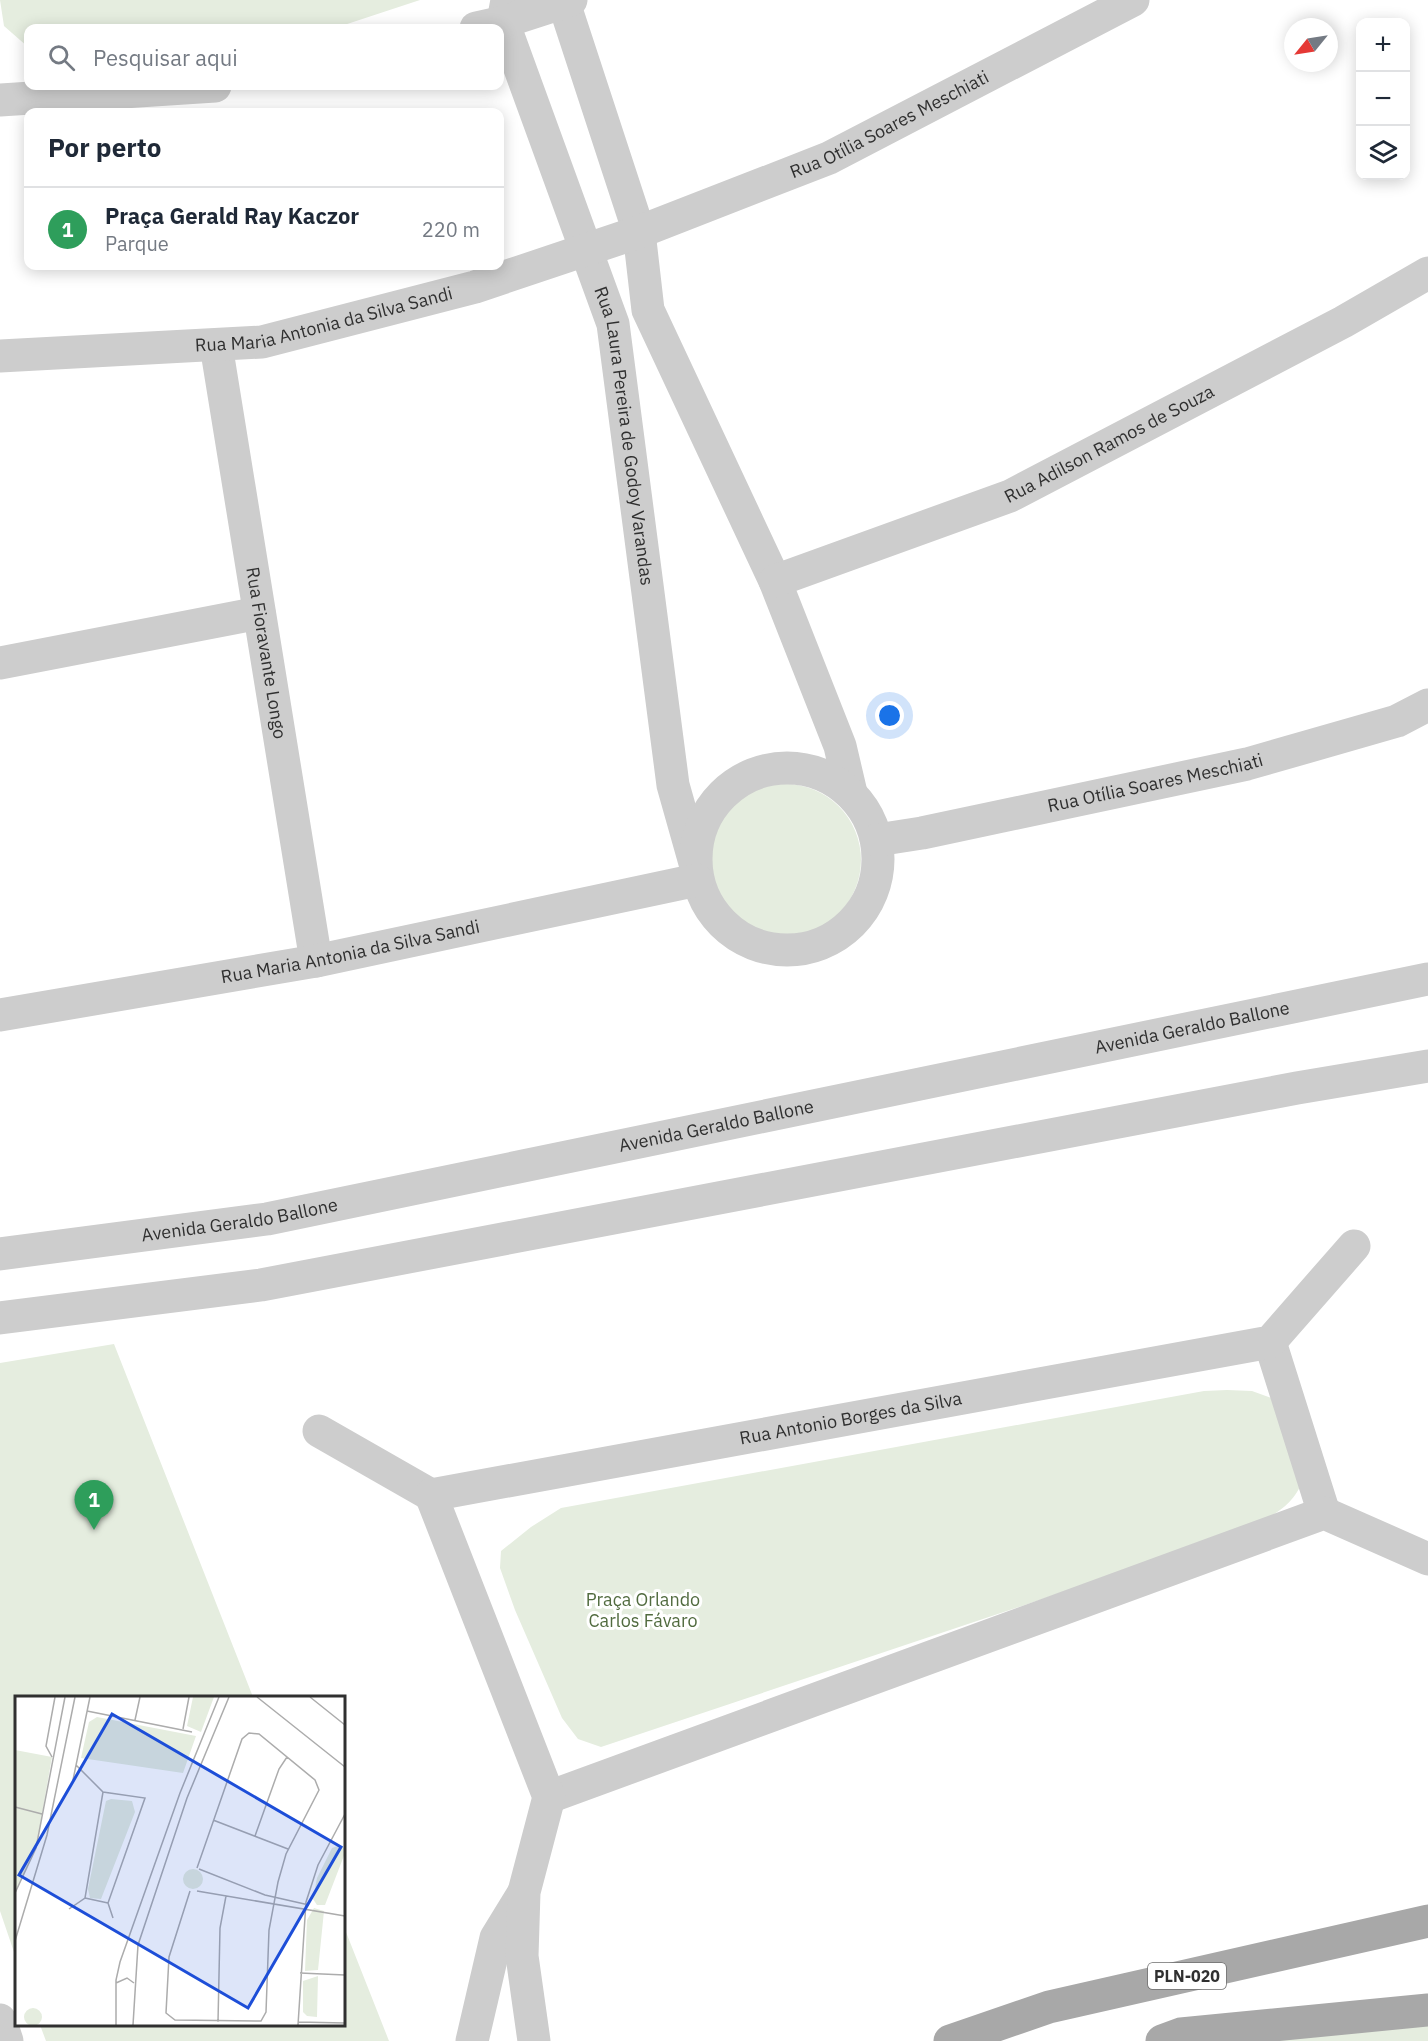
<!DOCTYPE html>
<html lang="pt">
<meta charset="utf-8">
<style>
body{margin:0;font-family:"IBM Plex Sans",sans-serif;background:#f2f2f3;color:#1f2937}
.controls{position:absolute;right:18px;top:18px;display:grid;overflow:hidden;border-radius:12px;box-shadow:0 3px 15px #0003}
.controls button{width:54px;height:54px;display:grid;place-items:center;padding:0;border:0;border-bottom:2px solid #e0e1e3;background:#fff;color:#1f2937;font:30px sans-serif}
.compass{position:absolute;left:1284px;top:18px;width:54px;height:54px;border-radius:50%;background:#fff;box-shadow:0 3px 15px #0003;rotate:240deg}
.you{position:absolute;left:890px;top:716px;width:21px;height:21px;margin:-15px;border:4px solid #fff;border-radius:50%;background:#1a73e8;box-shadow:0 0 0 9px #1a73e833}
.badge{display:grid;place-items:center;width:39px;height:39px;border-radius:50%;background:#b45309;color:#fff;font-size:20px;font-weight:700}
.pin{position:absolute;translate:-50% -50px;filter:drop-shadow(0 2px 3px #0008)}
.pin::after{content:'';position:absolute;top:32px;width:21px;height:18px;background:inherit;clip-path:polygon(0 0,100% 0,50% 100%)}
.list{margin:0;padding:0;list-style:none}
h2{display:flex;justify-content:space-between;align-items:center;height:78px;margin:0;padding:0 24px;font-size:26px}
h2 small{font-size:20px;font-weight:400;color:#747a83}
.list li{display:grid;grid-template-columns:39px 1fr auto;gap:18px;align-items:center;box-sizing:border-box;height:84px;padding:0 24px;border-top:2px solid #e0e1e3}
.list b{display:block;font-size:22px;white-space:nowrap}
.list p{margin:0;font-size:20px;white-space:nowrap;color:#747a83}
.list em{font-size:20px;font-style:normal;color:#747a83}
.icon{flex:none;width:33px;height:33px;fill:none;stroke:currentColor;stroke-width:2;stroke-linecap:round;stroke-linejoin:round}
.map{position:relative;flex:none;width:1428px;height:2041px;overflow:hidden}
.search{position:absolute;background:#fff;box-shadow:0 3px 15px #0003;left:24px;top:24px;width:480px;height:66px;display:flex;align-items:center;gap:15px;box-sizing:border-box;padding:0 21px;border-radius:12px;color:#747a83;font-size:22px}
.panel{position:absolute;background:#fff;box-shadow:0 3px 15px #0003;left:24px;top:108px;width:480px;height:162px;border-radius:12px}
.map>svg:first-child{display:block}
</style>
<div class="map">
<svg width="1428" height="2041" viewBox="0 0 1428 2041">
<rect width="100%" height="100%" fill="#fff"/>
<path fill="#e5eddf" d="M0,0H420L335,28H28V47L4,26Z
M709 860a76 76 0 1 1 152 0a76 76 0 1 1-152 0Z
M114,1344L253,1697L16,1698V1958L0,1911V1363Z
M1227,1390L1252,1391L1274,1399L1304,1479C1292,1505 1281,1510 1258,1524L1022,1606L601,1747L578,1739L562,1718L515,1610L500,1568L501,1551L531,1527L561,1508L1204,1391Z
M344,1927L389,2041H46L40,2025L344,2024Z
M1428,2010V2041H1162Z"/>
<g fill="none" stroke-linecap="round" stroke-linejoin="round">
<g stroke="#cdcdcd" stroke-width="33">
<path id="s1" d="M507,0L503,22L613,324L673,785L695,863"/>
<path d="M561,0L564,3L639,232L648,310L775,581L840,746L851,793"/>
<path d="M476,28L503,22L571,0"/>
<path d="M0,100L215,86"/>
<path id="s2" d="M216,345L316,961"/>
<path id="s3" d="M0,356L262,342L475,287L639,232L829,158L1133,0"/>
<path id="s4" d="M775,581L1010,496L1343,322L1428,273"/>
<path d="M0,663L259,613"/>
<circle cx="787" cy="859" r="91"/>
<path id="s5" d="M877,840L922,833L1247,764L1397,721L1428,705"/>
<path id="s6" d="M0,1015L316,961L697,880"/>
<path id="s7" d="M0,1254L267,1219L1428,979"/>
<path d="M0,1318L261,1285L1297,1088L1428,1066"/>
<path d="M1270,1342L1324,1513"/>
<path d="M319,1431L431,1495"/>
<path d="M549,1797L1324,1513L1428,1559"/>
<path d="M0,2020L7,2041"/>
<path d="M472,2041L496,1938L523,1894"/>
<path id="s8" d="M534,2041L522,1956L524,1892L549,1797L431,1495L1270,1342L1354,1246"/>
</g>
<path stroke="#a8a8a8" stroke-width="33" d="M950,2041L1049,2007L1428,1921
M1162,2041L1181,2034L1428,2010"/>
</g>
<g text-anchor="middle" stroke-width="6" stroke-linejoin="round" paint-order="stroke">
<rect fill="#fff" stroke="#6e6e6e" stroke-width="1.5" x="1148" y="1963" width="78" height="26" rx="4.5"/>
<g font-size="16" font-weight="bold" fill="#303030">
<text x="1187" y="1982">PLN-020</text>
</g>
<g font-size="18" fill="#303030" stroke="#fff">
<text dy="6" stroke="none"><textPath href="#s3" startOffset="928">Rua Otília Soares Meschiati</textPath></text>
<text dy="6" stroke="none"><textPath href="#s3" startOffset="327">Rua Maria Antonia da Silva Sandi</textPath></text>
<text dy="6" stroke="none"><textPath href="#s1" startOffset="456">Rua Laura Pereira de Godoy Varandas</textPath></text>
<text dy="6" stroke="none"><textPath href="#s4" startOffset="362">Rua Adilson Ramos de Souza</textPath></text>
<text dy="6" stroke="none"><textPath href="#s2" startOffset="312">Rua Fioravante Longo</textPath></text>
<text dy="6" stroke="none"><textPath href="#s5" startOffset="284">Rua Otília Soares Meschiati</textPath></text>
<text dy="6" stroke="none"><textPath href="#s6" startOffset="356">Rua Maria Antonia da Silva Sandi</textPath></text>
<text dy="6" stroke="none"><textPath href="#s7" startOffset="1214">Avenida Geraldo Ballone</textPath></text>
<text dy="6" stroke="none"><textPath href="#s7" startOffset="728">Avenida Geraldo Ballone</textPath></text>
<text dy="6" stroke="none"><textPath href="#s7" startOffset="242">Avenida Geraldo Ballone</textPath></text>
<text dy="6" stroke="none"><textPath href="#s8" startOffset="999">Rua Antonio Borges da Silva</textPath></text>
</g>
<g font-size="18" fill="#516b3f" stroke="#fff">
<text x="643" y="1606">Praça Orlando<tspan x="643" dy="21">Carlos Fávaro</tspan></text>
</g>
</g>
<g transform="translate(15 1696)">
<rect width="330" height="330" fill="#fff"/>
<path d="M178,1H199L186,36L172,30ZM82,21L181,40L168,77L66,62L74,26ZM0,54L37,61L21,152L0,197ZM96,103L117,105L120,116L86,203L75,202L73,193L91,105ZM323,150L330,152V157L310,209H302L298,203L302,182L317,152ZM168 183a10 10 0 1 1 20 0a10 10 0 1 1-20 0ZM299,212L309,215L303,274L290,275L292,224ZM303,280L302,321L292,320L288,316V285ZM9 321a9 9 0 1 1 18 0a9 9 0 1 1-18 0Z" fill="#e5eddf"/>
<path fill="none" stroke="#acacac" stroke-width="1.5" d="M242,1L330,71M295,1L330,29M72,15L177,36M120,24L125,1M168,33L174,1M37,61L31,50L40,1M61,69L88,96L130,102L93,207L98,222M58,84L75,1M0,111L27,118M198,124L273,153M240,140L264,73L272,61M184,173L250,199L294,209M175,195L154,261L151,317L160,324L246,325L251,316L254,234L263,186L271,158L304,94L300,84L244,38L234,37L227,43L182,172M182,195L330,220M0,197L21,152L50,1M70,202L93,207M54,213L70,202L88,96M0,245L32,139L60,1M285,277L330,279M101,287L112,282L119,287M203,326L205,232L211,200M283,326L330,327M101,329V284L105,266L165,97L204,1M118,329L123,249L172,102L214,1M283,329L291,206L303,169L330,118"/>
<path fill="#1d4ed8" fill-opacity="0.15" stroke="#1d4ed8" stroke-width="3" d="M97,18L326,151L233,312L4,179Z"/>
<rect width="330" height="330" fill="none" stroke="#303030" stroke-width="3"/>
</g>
</svg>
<div class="controls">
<button>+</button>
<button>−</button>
<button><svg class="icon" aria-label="layers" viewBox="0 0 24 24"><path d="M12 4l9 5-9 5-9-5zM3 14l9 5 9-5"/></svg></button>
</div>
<svg class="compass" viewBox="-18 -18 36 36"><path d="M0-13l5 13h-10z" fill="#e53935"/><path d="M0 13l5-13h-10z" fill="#747a83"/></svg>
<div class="you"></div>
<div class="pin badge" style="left:94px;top:1530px;background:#2e9e5b">1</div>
<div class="search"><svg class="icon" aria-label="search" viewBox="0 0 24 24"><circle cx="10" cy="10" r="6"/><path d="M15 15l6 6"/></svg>Pesquisar aqui</div>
<section class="panel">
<h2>Por perto<small></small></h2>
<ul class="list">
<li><span class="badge" style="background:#2e9e5b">1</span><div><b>Praça Gerald Ray Kaczor</b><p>Parque</p></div><em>220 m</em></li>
</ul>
</section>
</div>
